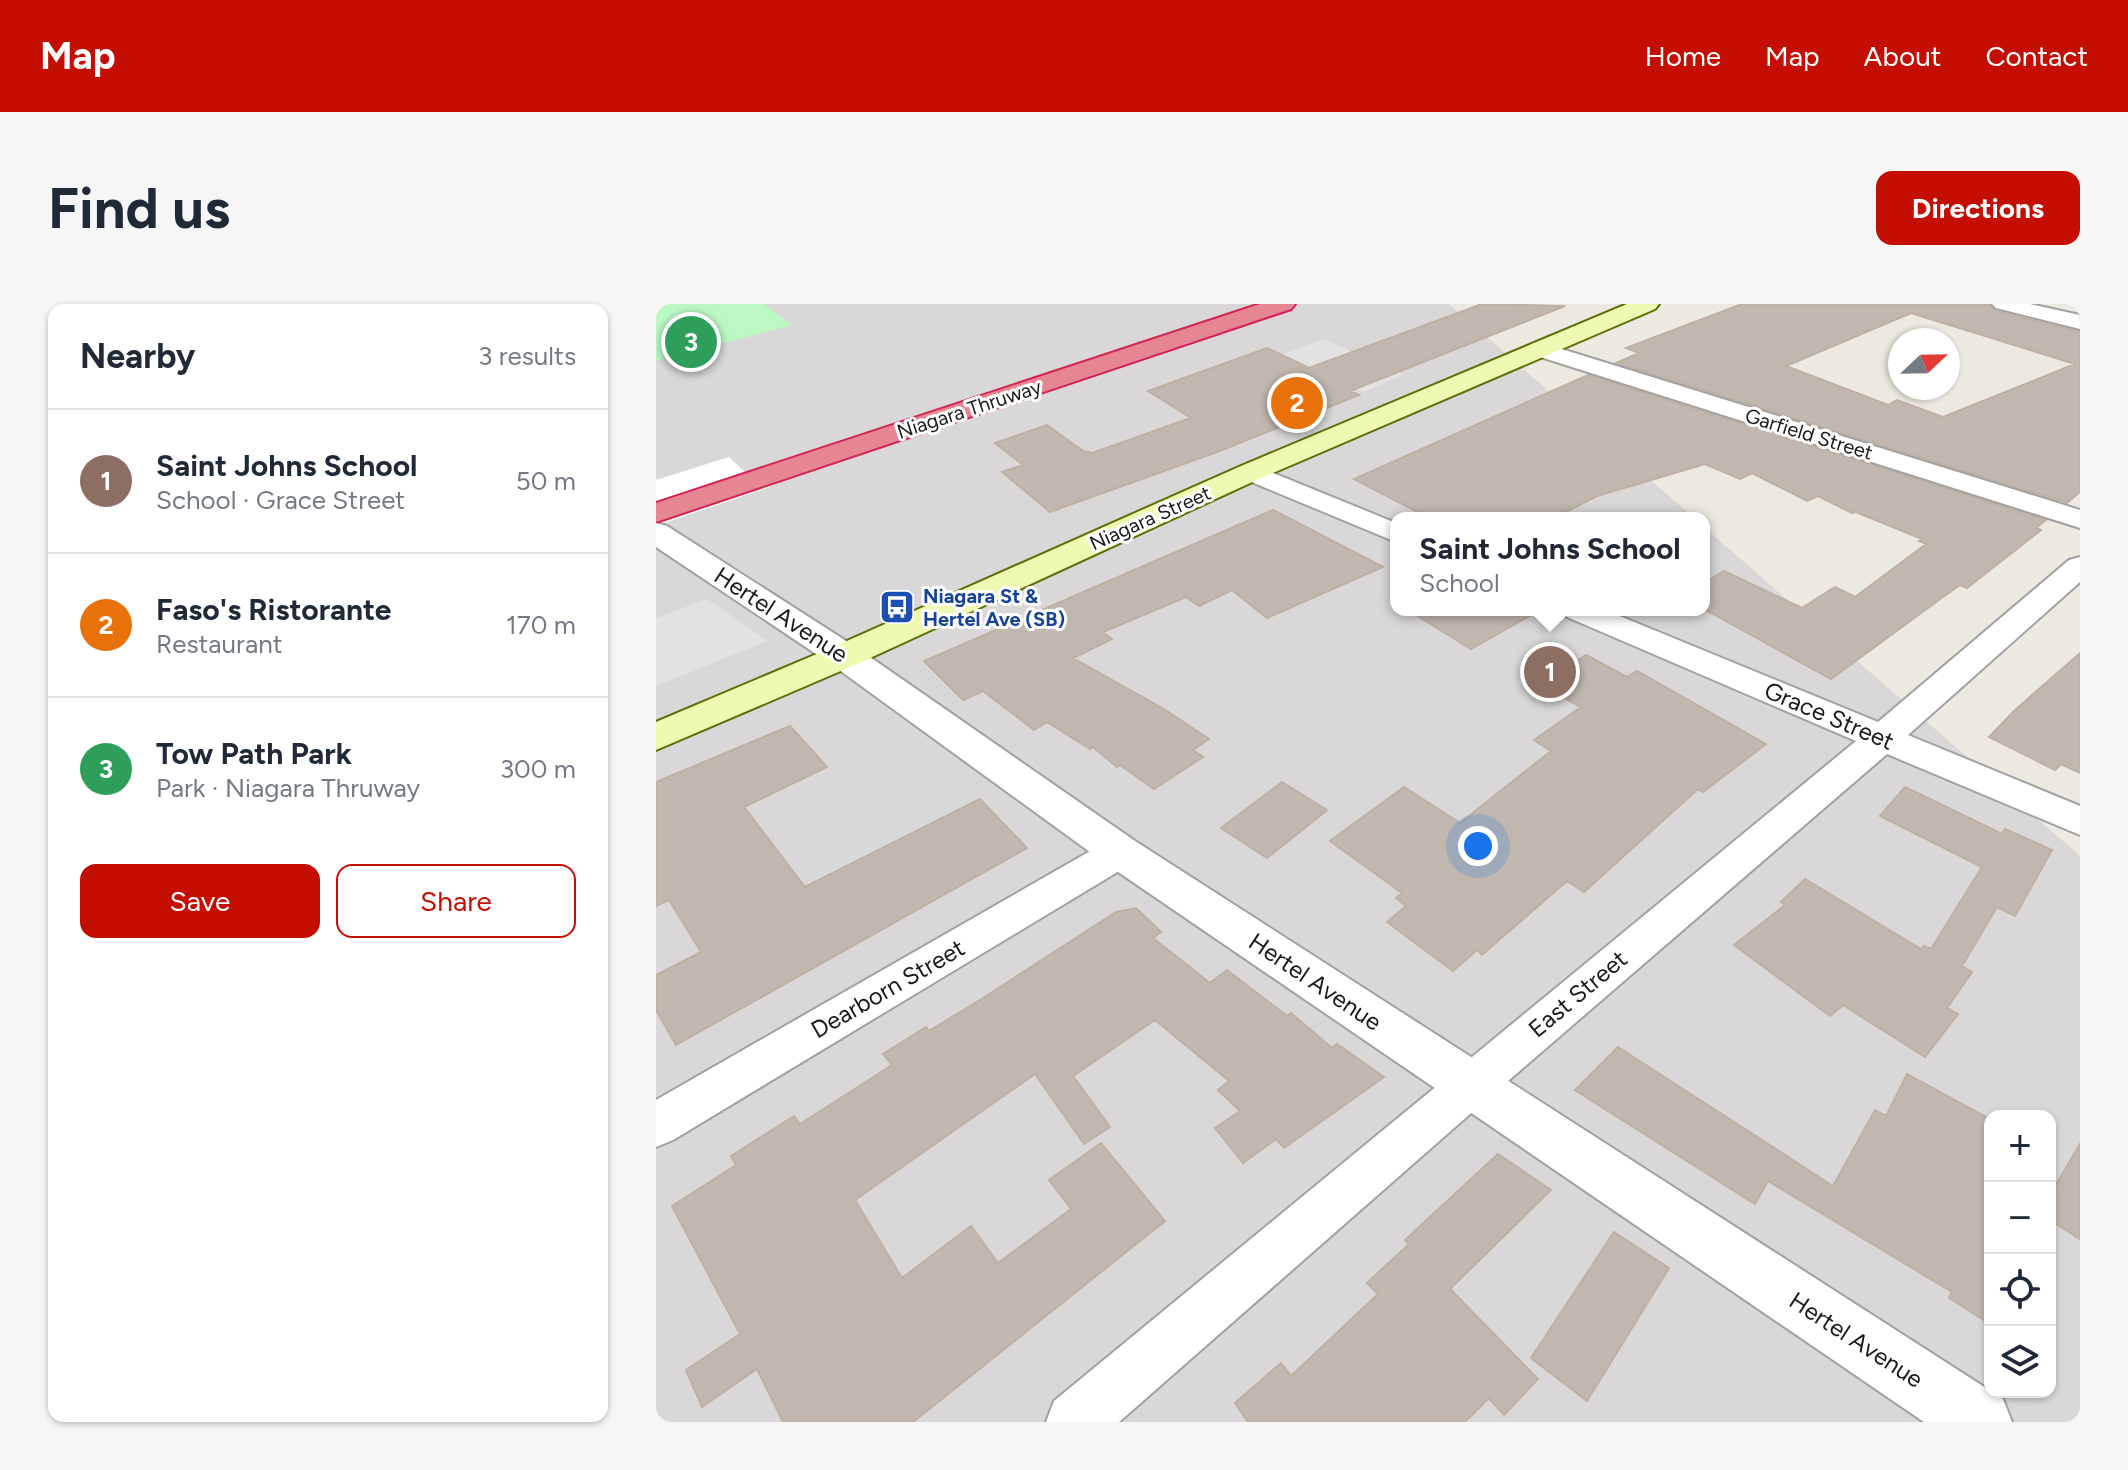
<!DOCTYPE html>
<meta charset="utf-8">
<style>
body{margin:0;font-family:Figtree,sans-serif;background:#f6f6f7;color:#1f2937}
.controls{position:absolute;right:24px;bottom:24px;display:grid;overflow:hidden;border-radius:16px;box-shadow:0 2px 6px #0004}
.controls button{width:72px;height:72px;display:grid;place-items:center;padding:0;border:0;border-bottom:2px solid #e0e1e3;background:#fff;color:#1f2937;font:40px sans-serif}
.compass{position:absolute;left:1232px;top:24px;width:72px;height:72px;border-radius:50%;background:#fff;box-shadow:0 2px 6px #0004;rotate:68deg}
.you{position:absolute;left:822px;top:542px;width:28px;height:28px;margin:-20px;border:6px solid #fff;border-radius:50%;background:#1a73e8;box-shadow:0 0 0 12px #1a73e833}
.badge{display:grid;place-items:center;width:52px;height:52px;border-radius:50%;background:#c40e01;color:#fff;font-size:26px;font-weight:700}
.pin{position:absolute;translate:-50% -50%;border:4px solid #fff;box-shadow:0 2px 8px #0006}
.popup{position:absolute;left:734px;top:208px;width:320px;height:104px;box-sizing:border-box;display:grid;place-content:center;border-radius:16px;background:#fff;filter:drop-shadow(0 2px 6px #0005);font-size:26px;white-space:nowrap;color:#747a83}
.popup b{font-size:30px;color:#1f2937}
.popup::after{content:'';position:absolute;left:50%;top:100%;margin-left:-16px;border:16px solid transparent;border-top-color:#fff}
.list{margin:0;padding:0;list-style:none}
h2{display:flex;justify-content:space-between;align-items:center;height:104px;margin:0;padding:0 32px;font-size:34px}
h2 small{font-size:26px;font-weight:400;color:#747a83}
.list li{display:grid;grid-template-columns:52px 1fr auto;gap:24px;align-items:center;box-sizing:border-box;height:144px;padding:0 32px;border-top:2px solid #e0e1e3}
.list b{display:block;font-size:30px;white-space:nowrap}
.list p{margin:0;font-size:26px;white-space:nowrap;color:#747a83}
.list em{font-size:26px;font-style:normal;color:#747a83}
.actions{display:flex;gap:16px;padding:24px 32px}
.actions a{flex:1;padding:18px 0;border:2px solid #c40e01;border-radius:16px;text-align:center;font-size:28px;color:#c40e01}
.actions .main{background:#c40e01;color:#fff}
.icon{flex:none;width:44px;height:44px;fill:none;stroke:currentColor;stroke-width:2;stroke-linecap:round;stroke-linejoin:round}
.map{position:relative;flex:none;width:1424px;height:1118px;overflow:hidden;border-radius:16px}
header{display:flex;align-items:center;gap:48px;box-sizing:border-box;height:112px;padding:0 40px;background:#c40e01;color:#fff}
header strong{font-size:38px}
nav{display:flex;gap:44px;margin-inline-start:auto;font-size:28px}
.intro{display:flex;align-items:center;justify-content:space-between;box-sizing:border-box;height:192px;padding:0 48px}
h1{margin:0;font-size:56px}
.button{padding:20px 36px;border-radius:16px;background:#c40e01;color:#fff;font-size:28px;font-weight:700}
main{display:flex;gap:48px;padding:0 48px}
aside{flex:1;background:#fff;border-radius:16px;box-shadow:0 2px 6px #0004}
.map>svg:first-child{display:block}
</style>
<header>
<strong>Map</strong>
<nav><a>Home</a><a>Map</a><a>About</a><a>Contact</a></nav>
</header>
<div class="intro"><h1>Find us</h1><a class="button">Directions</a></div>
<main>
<aside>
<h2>Nearby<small>3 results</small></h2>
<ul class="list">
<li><span class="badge" style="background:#8d6e63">1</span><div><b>Saint Johns School</b><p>School · Grace Street</p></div><em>50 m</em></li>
<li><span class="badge" style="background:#e8710a">2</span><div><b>Faso's Ristorante</b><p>Restaurant</p></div><em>170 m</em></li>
<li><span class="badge" style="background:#2e9e5b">3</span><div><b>Tow Path Park</b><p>Park · Niagara Thruway</p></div><em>300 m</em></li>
</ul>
<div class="actions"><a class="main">Save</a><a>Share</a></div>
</aside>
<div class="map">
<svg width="1424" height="1118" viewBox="0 0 1424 1118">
<rect width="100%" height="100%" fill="#ece9e0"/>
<path fill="#d9d7d7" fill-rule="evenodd" d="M0,0H793L1038,214H740V306H1048V223L1424,552V1118H0ZM1334,812H1394V1088H1334Z"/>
<path fill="#bbf8c4" d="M0,0H108L136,21L0,57Z"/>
<path fill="#e2e2e2" d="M667,35L748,71L707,88L627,50Z
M51,295L112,337L0,382V314Z"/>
<path fill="#fff" d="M73,153L90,169L96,167L114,183L0,222V176Z"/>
<path fill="#c0b8af" stroke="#beb0a2" stroke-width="2" fill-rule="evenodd" d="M826,0L909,2L694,87L703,91L561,148L394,208L346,168L367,161L339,139L391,121L427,147L436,149L535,114L492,87L611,44L653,64Z
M1086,0H1333L1339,7L1424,28V188L1411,199L960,59L983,49L970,44ZM1255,9L1419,60L1287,113L1241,96L1232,101L1130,62Z
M932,71L1390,216L1380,224L1385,226L1311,284L1304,281L1287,293L1175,375L1048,305V279L1068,267L1146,304L1179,283L1199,293L1270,240L1263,237L1266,235L1200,208L1196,209L1162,192L1151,197L1096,169L1084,175L1049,160L941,192L898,214H773L698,175Z
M617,206L727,263L611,314L576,286L543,302L530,293L447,328L456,335L417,354L508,405L553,435L537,446L547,453L498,485L464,461L461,463L437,443L434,445L391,418L378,426L327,387L307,396L268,357Z
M752,306H884L815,345Z
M1424,349V469L1405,460L1399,466L1333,433L1358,407Z
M930,351L971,373L981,367L1110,440L1047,488L1042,485L928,588L911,577L826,651L821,646L797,667L731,618L750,602L740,594L746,589L674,537L748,483L804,519L895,447L878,436L925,403L885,381Z
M134,422L171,463L88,503L149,583L324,495L371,544L20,741L0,706V671L45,648L13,596L0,602V478Z
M626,478L671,506L611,554L565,524Z
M1249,483L1346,530L1349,525L1396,546L1359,612L1341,603L1306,662L1316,668L1291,704L1302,710L1269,753L1187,701L1174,712L1078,641L1129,601L1125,598L1149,575L1265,645L1268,642L1275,645L1326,563L1224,512Z
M480,604L505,628L497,634L554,679L571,666L631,712L635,709L676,744L681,740L728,773L628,844L620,835L587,859L559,824L584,807L562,786L573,777L499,716L417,772L454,823L428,840L379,770L199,896L246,974L315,922L342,959L415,905L393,876L445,839L509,917L257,1118H127L101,1065L46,1103L30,1066L84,1030L16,902L80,861L75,852L138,812L144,820L236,761L227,750L270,723L273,727L324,696L460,608Z
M962,743L1177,882L1219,806L1230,812L1251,770L1334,815V1020L1293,994L1296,988L1112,877L1099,900L919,786Z
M1424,840V935L1394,916V891Z
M842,850L895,886L794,985L882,1075L848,1111L833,1094L809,1118H592L579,1099L625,1059L635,1072L722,990L711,979L753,940L749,936Z
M958,928L1013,964L931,1097L875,1054Z"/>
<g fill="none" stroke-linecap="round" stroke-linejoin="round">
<g stroke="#a1a1a1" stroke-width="4">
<path id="minor" d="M1336,0H1374L1424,11V25L1340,4Z
M883,38L1424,206V224L875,50L872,45L875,40Z
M595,160L740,219V238L586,174L582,168L586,162Z
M1424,253V278L1252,431L1424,502V531L1231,450L830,796L463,1118H390L398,1097L1200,437L911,313L906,306H949L1222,418L1413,256Z
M464,534L478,538L484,548L478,558L17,836L0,843V796L450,538Z"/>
</g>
<g stroke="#a1a1a1" stroke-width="4">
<path id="tertiary" d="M0,219L11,222L201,344L479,537L1347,1095L1356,1118H1268L449,559L175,360L0,243Z"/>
</g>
<g stroke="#5c6e05" stroke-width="4">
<path id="secondary" d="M971,0H1003L999,5L605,174L201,360L0,446V418L175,344L585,162Z"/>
</g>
<g stroke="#d32455" stroke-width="4">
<path id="motorway" d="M604,0H639L635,5L0,218V199Z"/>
</g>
<use href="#minor" fill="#fff" fill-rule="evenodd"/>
<use href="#tertiary" fill="#fff" fill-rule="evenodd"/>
<use href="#secondary" fill="#f0f9b1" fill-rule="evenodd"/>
<use href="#motorway" fill="#e58692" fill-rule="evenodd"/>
</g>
<defs>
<g id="bus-square" transform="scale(1.8)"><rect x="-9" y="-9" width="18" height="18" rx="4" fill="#1a4fb4" stroke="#fff"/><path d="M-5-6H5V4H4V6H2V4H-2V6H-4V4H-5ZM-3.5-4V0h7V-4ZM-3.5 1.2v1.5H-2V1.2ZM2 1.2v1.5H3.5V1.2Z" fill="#fff"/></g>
</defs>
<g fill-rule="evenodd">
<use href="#bus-square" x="241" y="303"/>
</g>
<g text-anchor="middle" stroke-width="6" stroke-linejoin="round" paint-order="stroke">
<g font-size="20" fill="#1a1a1a" stroke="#fff">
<text transform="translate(313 105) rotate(-18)" y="7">Niagara Thruway</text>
<text transform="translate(1153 130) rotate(17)" y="7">Garfield Street</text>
<text transform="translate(494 214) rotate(-24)" y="7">Niagara Street</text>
</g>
<g font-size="20" font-weight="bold" fill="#164399" stroke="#fff" text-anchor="start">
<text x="267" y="299">Niagara St &amp;<tspan x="267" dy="23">Hertel Ave (SB)</tspan></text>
</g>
<g font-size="24" fill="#1a1a1a" stroke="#fff">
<text transform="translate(125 311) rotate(33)" y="8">Hertel Avenue</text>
<text transform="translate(1173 412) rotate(23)" y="8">Grace Street</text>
<text transform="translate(659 678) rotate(34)" y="8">Hertel Avenue</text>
<text transform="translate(232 685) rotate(-30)" y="8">Dearborn Street</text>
<text transform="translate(922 690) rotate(-40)" y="8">East Street</text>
<text transform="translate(1200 1036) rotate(33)" y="8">Hertel Avenue</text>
</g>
</g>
</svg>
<div class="controls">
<button>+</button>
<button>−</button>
<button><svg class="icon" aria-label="locate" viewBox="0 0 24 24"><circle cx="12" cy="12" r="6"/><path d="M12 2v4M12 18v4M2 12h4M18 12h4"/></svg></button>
<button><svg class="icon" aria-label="layers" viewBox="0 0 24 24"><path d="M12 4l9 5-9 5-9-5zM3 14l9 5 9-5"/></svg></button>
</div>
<svg class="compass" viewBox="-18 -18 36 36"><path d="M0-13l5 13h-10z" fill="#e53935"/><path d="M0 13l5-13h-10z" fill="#747a83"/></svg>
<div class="you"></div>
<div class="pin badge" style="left:894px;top:368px;background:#8d6e63">1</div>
<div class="popup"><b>Saint Johns School</b>School</div>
<div class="pin badge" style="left:641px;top:99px;background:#e8710a">2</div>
<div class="pin badge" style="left:35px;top:38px;background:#2e9e5b">3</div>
</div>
</main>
